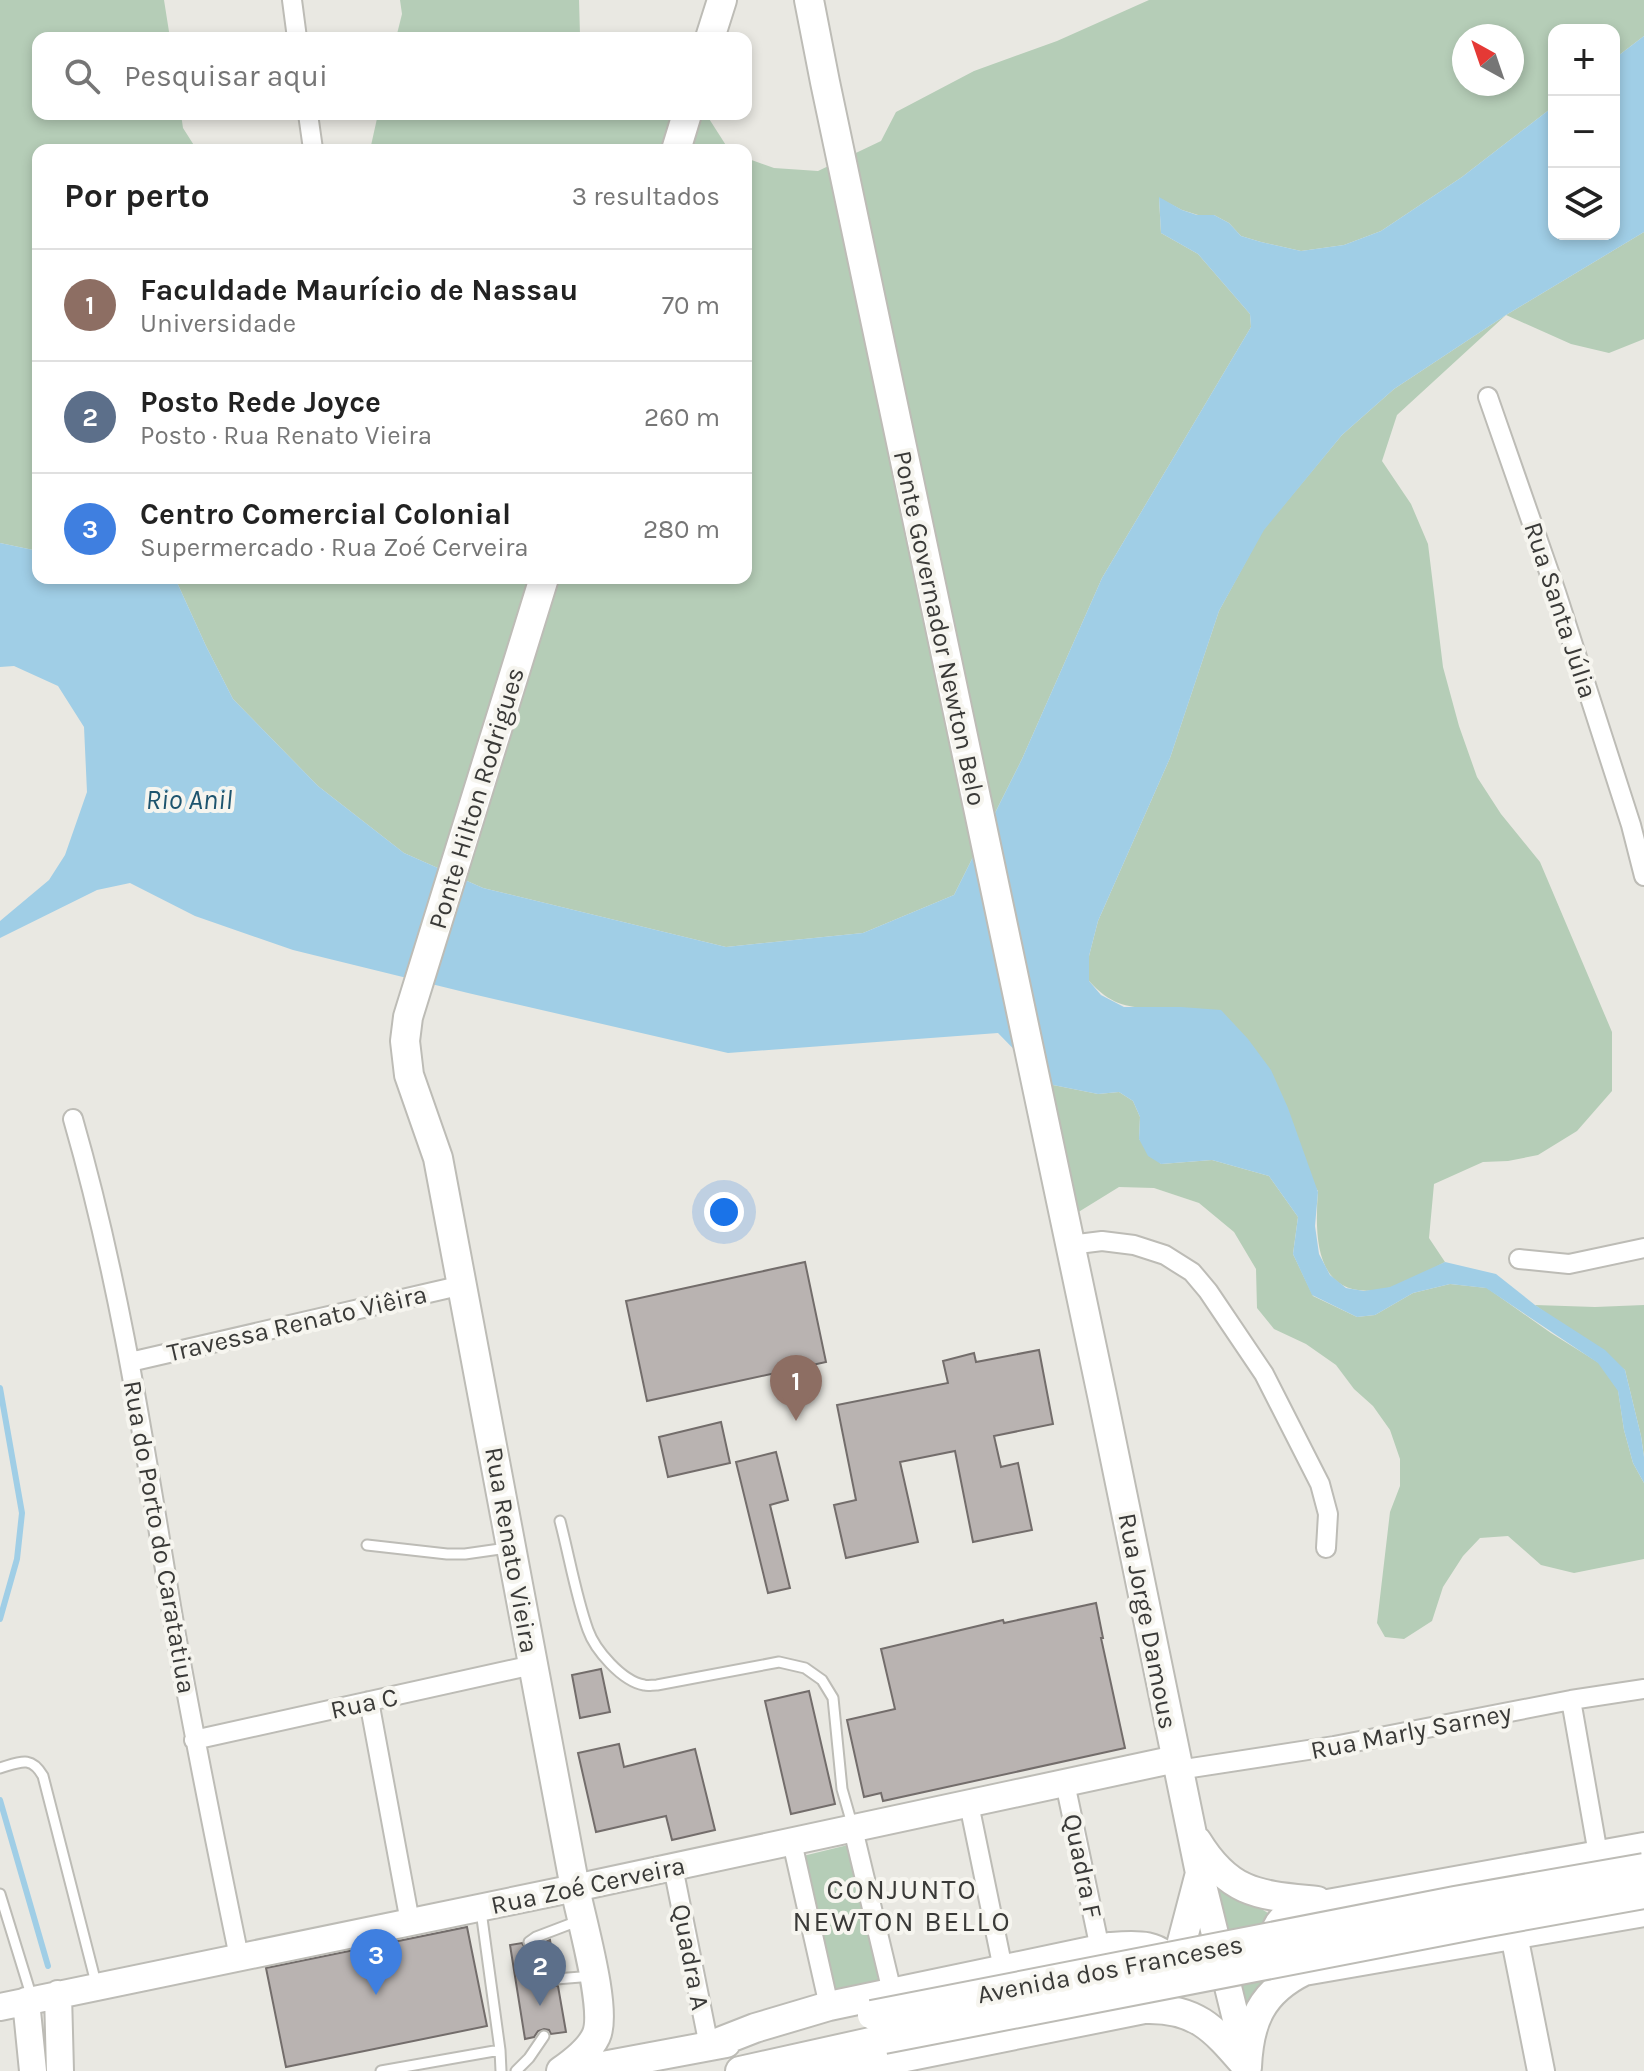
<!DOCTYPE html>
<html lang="pt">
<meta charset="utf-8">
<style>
body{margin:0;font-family:Karla,sans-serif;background:#f6f6f6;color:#222}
.controls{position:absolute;right:24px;top:24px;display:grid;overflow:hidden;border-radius:16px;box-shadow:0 4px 12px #0003}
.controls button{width:72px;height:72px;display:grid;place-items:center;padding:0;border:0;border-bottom:2px solid #e0e0e0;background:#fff;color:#222;font:40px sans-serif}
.compass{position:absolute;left:1452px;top:24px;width:72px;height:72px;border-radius:50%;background:#fff;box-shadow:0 4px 12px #0003;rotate:320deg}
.you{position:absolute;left:724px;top:1212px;width:28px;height:28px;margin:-20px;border:6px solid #fff;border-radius:50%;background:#1a73e8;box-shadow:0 0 0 12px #1a73e833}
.badge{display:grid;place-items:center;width:52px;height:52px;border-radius:50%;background:#111827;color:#fff;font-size:26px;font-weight:700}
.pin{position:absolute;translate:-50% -66px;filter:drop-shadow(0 2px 4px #0008)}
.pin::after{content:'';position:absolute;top:42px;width:28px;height:24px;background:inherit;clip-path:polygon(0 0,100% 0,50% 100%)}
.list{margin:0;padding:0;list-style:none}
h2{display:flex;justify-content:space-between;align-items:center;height:104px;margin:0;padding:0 32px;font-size:34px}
h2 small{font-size:26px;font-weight:400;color:#767676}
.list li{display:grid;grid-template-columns:52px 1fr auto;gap:24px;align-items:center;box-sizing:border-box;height:112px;padding:0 32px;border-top:2px solid #e0e0e0}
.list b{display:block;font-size:30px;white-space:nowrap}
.list p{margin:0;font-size:26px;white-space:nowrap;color:#767676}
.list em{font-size:26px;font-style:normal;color:#767676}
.icon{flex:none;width:44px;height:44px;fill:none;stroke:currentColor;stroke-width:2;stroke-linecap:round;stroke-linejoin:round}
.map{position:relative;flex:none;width:1644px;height:2071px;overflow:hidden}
.search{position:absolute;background:#fff;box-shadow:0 4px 12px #0003;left:32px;top:32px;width:720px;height:88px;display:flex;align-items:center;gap:20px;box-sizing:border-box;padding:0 28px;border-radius:16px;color:#767676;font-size:30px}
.panel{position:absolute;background:#fff;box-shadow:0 4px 12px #0003;left:32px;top:144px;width:720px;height:440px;border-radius:16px}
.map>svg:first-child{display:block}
</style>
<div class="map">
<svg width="1644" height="2071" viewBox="0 0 1644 2071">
<rect width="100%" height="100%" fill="#e9e8e2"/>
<path fill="#b5cdb7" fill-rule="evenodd" d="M0,0H164L170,38H38V114H181L183,128L197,150H38V551L0,543Z
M400,0H579L580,35L592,38H396L402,14Z
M1149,0H1644V36L1614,59V30H1554V106L1462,177L1381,231L1344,245L1301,251L1261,242L1241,236L1229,223L1214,215H1198L1182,210L1159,198L1161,233L1198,254L1250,314L1251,327L1102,578L1022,759L954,895L863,933L726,947L483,888L404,853L318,786L233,699L206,646L175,578H746V158L774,168L818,171L881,141L896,112L974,71L1057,41ZM1464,36H1512V84H1464Z
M378,114H706L729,150H370Z
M1644,232V339L1609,353L1571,344L1506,315L1397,415L1382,461L1411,504L1428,544L1443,667L1459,726L1477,777L1501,814L1540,862L1612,1032V1091L1577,1131L1538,1155L1508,1161L1483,1162L1434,1184L1429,1238L1445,1262C1427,1271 1407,1283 1388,1288C1317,1304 1314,1244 1318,1191L1181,1007C1140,1007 1119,1014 1089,981V956L1098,921L1170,758L1219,611L1263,530L1342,435L1394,389L1506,315Z
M1048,1084L1098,1094L1119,1092L1133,1101L1140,1117L1139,1139L1161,1164L1212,1160L1269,1176L1298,1217L1293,1254L1313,1296L1357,1317L1375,1315L1413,1293L1450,1284L1487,1288L1551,1333L1599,1363L1618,1390L1624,1430L1633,1463L1644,1483V1559L1574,1573L1541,1565L1508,1536L1480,1538L1463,1556L1443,1587L1432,1621L1404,1639L1385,1637L1377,1623L1390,1512L1400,1486V1459L1390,1430L1373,1406L1354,1389L1336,1365L1306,1344L1274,1329L1257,1308L1256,1269L1234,1232L1199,1203L1154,1188L1119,1187L1072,1216Z
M1535,1305L1595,1307L1644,1305V1457L1641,1436L1625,1370Z
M848,1845L879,1983L836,1994L803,1856Z
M1219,1890C1235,1899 1253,1903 1268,1913L1282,1968L1246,2014L1216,1891Z"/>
<path fill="#a0cee6" d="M1644,36V232L1506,315L1394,389L1342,435L1264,530L1219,611L1170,758L1098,921L1089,956V981L1101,995L1124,1007H1181L1221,1010L1248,1039L1271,1070L1288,1108L1318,1192L1315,1226L1319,1254L1330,1275L1346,1288L1364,1291L1390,1287L1445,1262L1496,1274L1535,1305L1605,1350L1625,1370L1641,1436L1644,1457V1483L1633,1463L1624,1430L1618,1391L1598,1363L1486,1288L1450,1284L1413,1293L1375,1315L1357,1317L1312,1295L1293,1254L1298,1217L1269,1176L1212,1160L1161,1164L1148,1156L1139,1139L1140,1117L1133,1101L1119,1092L1098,1094L1048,1084L998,1033L728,1053L468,993L293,950L195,916L130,883L97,890L0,938V921L49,880L65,855L87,792L84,727L58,686L14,666L0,667V543L38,551V578H175L206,646L233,699L318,786L404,853L483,888L726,947L863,933L954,895L1022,759L1102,578L1251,327L1250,314L1198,254L1161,233L1159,197L1182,210L1197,215H1214L1229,223L1241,236L1261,242L1301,251L1344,245L1381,231L1462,177L1554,106V234H1614V59Z"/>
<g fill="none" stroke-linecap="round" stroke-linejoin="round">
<path stroke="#a0cee6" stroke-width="6" d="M0,1388L22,1513L17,1559L0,1619
M0,1800L48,1966"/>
</g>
<path fill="#b9b3b1" stroke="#736d6b" stroke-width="2" d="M805,1262L826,1362L647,1401L626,1301Z
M1039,1350L1053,1424L994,1436L1001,1467L1018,1463L1032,1530L973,1542L955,1451L900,1462L918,1542L846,1558L834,1505L856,1500L837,1405L948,1383L943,1361L974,1353L976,1362Z
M721,1422L730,1463L668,1477L659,1437Z
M776,1452L788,1500L770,1505L790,1588L768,1593L736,1462Z
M1096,1603L1103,1638H1101L1125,1748L883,1801L881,1793L864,1797L847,1720L895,1709L881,1649L1003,1620L1004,1623Z
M601,1669L610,1712L580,1718L572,1675Z
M809,1691L835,1804L791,1814L765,1701Z
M619,1744L624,1767L695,1749L715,1830L672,1840L666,1816L596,1832L578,1753Z
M467,1927L487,2026L286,2067L266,1968Z
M550,1940L555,1972L550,1975L549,1980L552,1985L558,1986L566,2032L551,2034L549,2030L544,2029L538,2031L534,2037L525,2039L510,1945L522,1943L525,1948L530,1949Z"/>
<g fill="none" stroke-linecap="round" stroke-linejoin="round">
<g stroke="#bdbcb6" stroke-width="13">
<path id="lane" d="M560,1521C569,1555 576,1597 588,1630C595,1650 622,1681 644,1685C648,1686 652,1685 657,1685L779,1662L805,1668L822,1680L833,1698L842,1789L852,1824
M367,1545L447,1554H465L507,1548
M0,1768C20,1762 31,1755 43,1776L96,1983
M0,1894L32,1998
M529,1942L536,1937L578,1921
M556,1979L593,1976
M500,2050L501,2071
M381,2071L500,2050L481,1911
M516,2071L529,2058L544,2036"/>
</g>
<g stroke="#bdbcb6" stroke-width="22">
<path id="street" d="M292,0L297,38
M308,114L313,149
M1488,397L1556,592L1631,825L1644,876
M73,1119C119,1278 144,1443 171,1606C191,1724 215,1840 239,1957
M1070,1245L1102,1241L1134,1245L1165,1255L1192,1272L1208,1291L1264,1374L1320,1484L1328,1514L1326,1548
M1519,1259L1569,1264L1644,1248
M130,1362L463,1285
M1571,1700L1598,1854
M369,1701L410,1922
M194,1740L533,1665
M1178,1770L1334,1746L1571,1700L1644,1689
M1065,1783L1100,1949
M969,1804L1003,1969
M853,1829L892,1992
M792,1842L829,2006
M673,1867L709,2046"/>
</g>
<g stroke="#bdbcb6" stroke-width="30">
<path id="secondary" d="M1200,1873L1247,2064
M1514,1935L1541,2071
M58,1994L60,2071
M26,2001L33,2071
M0,2007L575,1888L1176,1759"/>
</g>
<g stroke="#bdbcb6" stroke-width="32">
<path id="primary" d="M809,0L825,82L1102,1395L1200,1873L1172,1980C1163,1996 1149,2006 1132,2011
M710,38L722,0
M676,150L687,114
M544,578L408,1017L405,1041L409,1075L438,1158L575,1888C581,1919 608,2011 596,2036C589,2051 574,2062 561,2071
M1197,1841C1230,1895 1260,1895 1317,1901
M1281,1957C1268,1934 1277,1918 1300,1909L1644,1847
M709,2046L755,2028L829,2006L1110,1947C1134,1945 1162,1942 1173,1968
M1247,2067C1249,2022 1261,1992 1304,1971L1644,1912
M576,2071L726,2043
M740,2071L884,2039
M809,2071L891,2060L1144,2009C1197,2007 1215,2030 1247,2067"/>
</g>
<use href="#lane" stroke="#fff" stroke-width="9"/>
<use href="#street" stroke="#fff" stroke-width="18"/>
<use href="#secondary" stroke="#fff" stroke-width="26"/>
<use href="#primary" stroke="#fff" stroke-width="28"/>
<g stroke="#bdbcb6" stroke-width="32" stroke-linecap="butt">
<path id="primary-bridge" d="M872,2015L1455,1901L1644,1868
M884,2039L1483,1923L1644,1894"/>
</g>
<use href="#primary-bridge" stroke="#fff" stroke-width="28"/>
</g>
<g text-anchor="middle" stroke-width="8" stroke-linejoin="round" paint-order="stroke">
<g font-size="26" fill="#3a3a38" stroke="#f6f5ef">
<text transform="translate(1561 610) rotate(72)" y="9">Rua Santa Júlia</text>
<text transform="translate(940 628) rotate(78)" y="9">Ponte Governador Newton Belo</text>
<text transform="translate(476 798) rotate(-73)" y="9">Ponte Hilton Rodrigues</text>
<text transform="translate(297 1323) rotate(-13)" y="9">Travessa Renato Viêira</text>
<text transform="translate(160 1537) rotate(80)" y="9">Rua do Porto do Caratatiua</text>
<text transform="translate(512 1550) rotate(80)" y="9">Rua Renato Vieira</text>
<text transform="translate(1148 1621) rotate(79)" y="9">Rua Jorge Damous</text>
<text transform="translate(364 1703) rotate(-12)" y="9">Rua C</text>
<text transform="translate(1411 1731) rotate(-11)" y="9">Rua Marly Sarney</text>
<text transform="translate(1083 1866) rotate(78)" y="9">Quadra F</text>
<text transform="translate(588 1885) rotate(-12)" y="9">Rua Zoé Cerveira</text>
<text transform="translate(691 1957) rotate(79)" y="9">Quadra A</text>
<text transform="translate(1110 1969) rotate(-11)" y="9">Avenida dos Franceses</text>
</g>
<g font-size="28" font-style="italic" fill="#1d546e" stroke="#f6f5ef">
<text x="189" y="809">Rio Anil</text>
</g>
<g font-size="28" letter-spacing="2" fill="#3a3a38" stroke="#f6f5ef">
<text x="902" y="1899">CONJUNTO<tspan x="902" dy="32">NEWTON BELLO</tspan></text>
</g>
</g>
</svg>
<div class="controls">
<button>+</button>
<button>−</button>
<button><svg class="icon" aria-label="layers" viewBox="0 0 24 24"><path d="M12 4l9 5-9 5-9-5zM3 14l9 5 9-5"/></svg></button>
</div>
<svg class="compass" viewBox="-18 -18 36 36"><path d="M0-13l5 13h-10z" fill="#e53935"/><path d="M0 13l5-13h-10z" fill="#767676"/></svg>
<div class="you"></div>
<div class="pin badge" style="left:796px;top:1421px;background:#8d6e63">1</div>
<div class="pin badge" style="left:540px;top:2006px;background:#5c6f8a">2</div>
<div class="pin badge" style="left:376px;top:1995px;background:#3f7fe0">3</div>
<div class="search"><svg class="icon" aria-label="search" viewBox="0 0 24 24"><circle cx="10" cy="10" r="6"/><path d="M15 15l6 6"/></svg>Pesquisar aqui</div>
<section class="panel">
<h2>Por perto<small>3 resultados</small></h2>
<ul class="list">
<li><span class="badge" style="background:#8d6e63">1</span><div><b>Faculdade Maurício de Nassau</b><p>Universidade</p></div><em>70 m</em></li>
<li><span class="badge" style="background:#5c6f8a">2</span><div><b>Posto Rede Joyce</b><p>Posto · Rua Renato Vieira</p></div><em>260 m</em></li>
<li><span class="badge" style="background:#3f7fe0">3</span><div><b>Centro Comercial Colonial</b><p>Supermercado · Rua Zoé Cerveira</p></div><em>280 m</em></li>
</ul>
</section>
</div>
